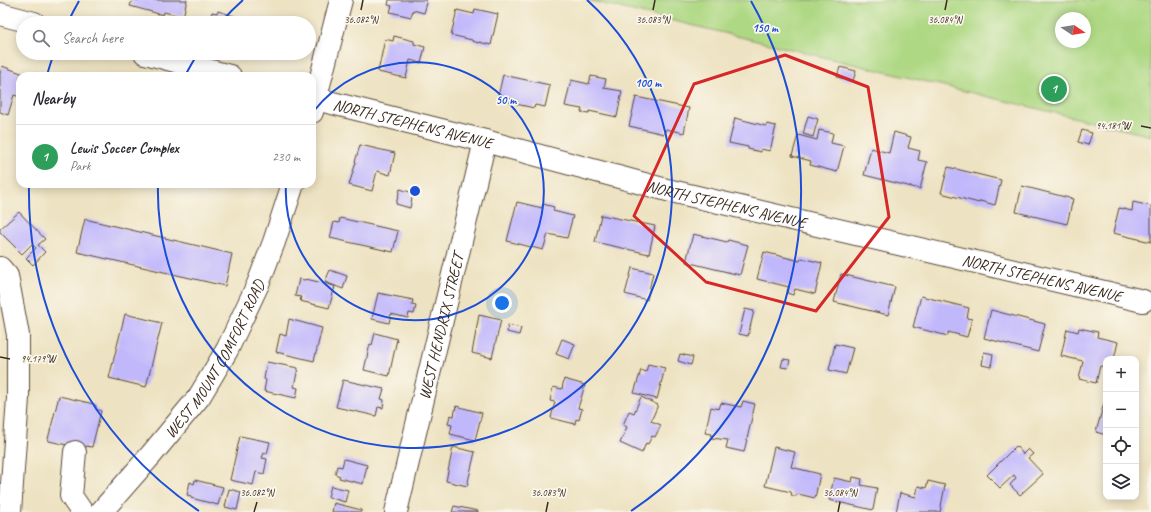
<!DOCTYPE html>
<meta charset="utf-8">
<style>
body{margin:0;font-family:Caveat,sans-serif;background:#f2f2f3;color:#2b2b33}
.controls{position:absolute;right:12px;bottom:12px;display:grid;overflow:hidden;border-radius:8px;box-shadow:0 2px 10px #0003}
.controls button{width:36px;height:36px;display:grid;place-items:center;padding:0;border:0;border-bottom:1px solid #e1e1e2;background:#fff;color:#2b2b33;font:20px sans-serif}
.compass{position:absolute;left:1055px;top:12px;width:36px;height:36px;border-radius:50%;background:#fff;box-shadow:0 2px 10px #0003;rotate:102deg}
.you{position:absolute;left:502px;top:303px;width:14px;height:14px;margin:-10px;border:3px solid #fff;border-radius:50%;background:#1a73e8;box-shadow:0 0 0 6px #1a73e833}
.badge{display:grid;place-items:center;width:26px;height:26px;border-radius:50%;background:#d93025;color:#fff;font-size:13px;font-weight:700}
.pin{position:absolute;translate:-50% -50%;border:2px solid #fff;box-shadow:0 1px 4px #0006}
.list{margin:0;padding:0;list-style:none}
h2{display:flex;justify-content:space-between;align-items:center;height:52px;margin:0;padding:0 16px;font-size:17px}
h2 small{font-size:13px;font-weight:400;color:#7c7c81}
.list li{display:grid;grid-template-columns:26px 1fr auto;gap:12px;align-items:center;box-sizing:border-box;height:64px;padding:0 16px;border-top:1px solid #e1e1e2}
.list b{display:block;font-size:15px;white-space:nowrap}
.list p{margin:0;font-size:13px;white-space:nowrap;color:#7c7c81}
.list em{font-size:13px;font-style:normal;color:#7c7c81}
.icon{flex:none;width:22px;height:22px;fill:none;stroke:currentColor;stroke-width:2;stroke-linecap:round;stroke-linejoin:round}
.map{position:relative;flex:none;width:1151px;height:512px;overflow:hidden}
.search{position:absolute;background:#fff;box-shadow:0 2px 10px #0003;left:16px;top:16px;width:300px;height:44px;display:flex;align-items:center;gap:10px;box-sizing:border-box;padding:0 14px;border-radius:22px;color:#7c7c81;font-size:15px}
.panel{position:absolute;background:#fff;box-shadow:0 2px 10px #0003;left:16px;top:72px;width:300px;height:116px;border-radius:12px}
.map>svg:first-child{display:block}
</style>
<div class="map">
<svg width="1151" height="512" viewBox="0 0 1151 512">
<rect width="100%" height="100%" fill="#fbf7ec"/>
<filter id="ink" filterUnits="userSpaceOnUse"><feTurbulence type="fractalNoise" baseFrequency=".025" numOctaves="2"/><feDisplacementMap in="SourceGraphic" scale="8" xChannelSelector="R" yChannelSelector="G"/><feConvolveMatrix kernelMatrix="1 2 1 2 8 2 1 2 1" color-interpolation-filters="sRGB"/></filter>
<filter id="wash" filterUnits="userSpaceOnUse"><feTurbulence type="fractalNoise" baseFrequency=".012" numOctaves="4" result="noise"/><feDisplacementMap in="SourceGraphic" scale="16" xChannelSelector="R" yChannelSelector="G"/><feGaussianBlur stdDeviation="0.9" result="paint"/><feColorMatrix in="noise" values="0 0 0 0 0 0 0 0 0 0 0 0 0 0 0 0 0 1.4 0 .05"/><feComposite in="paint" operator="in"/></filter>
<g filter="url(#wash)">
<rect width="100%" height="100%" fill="#ede2c1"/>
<path fill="#aed883" stroke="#748150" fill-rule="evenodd" d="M587,0H1151V136ZM1061,18H1085V42H1061Z"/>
<g id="blocks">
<path fill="#c1b8fc" d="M132,0H187L183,17L164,12L163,15L130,6Z
M389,0H426V2L427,3L424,13L413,10L411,17L390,12L392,6L388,5Z
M475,9L498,14L491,45L479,42V43L472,41V40L451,35L457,10L474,14Z
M218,11L256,23H210V21L215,22L216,18L211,16L212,12L217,13Z
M259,18L266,20L265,23H257Z
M394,36L414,41V44L425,47L421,63L410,60L406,78L378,72L385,39L393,41Z
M2,66L29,76H20V97L14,95L8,115L0,112V74Z
M840,67L856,71L853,81L837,77Z
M37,73L46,76H36Z
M503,75L550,85L545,107L535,105L534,108L516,104L517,100L498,96Z
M591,76L606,79L604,88L622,91L617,117L589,111V113L581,112L582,109L565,106L571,80L589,84Z
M636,97L689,108L684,133L666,129L664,134L629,126Z
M808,116L818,119L813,137L803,134Z
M735,118L766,126L767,124L776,126L770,151L761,149V152L748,149V147L729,143Z
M819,130L833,133L831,143L844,146L837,172L810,165L811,161L792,156L798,135L817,140Z
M1082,130L1092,133L1088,145L1078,142Z
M894,132L911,137L908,148L920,151L918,160L927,162L920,189L864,175L871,148L889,153Z
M360,145L395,153L390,175L377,171L372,191L349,185L356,162H355Z
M948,167L1001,180L995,205L980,201L979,203L941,193Z
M1022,186L1073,199L1067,224L1016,212Z
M400,189L413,193L410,208L396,204Z
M517,202L542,208L543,204L554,207L553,211L573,216L567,238L548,234L543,250L507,241Z
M1133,202L1151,206V242L1113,233L1119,208L1132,211Z
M19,212L45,239L38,245L45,252L33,265L26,258L36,248L32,244L22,254L0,232V229Z
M601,215L655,226L649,254L595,242Z
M340,218L398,231L393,252L330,238L334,222L339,223Z
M85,219L232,254L225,286L77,252Z
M693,234L727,242L728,240L748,245L740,275L686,262Z
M764,252L800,261L801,258L822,263L815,294L795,289L793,295L787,293L789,287L757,279Z
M632,268L653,273L647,300L625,294Z
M330,270L347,276L343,289L325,282Z
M841,274L895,287L888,315L834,302Z
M299,279L305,280L306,279L335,286L329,308L300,301L301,297L295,296Z
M378,293L413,300L412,305L416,306L414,314L409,313L408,318L391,314L389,323L372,319Z
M921,296L969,308L967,318L972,319L967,337L948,332V336L913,327Z
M745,309L754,311L748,336L739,334Z
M991,310L1045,324L1038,352L984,338Z
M125,314L162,323L146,387L109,378Z
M479,315L501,320L492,358L472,353Z
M289,319L322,328L314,361L276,352L280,334L286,336Z
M508,325L521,328L519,335L507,332Z
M1079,328L1098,332L1097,337L1118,342L1114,359H1106V367L1100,366L1096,383L1079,379L1083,361L1061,356L1067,329L1078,332Z
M375,333L397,339L389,376L364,370L370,344L372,345Z
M562,339L575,344L569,359L556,354Z
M835,344L853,348L846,374L829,370Z
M984,352L993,354L991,367L982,365Z
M680,354L693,357L691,365L678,361Z
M783,359L790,360L788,368L781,367Z
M267,362L298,368L294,387L298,388L296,398L264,391L266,380L264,379Z
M648,364L665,368L657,399L634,393L641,370L646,372Z
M564,379L585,385L578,408L582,409L579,420L576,419L575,424L551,418L555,402L550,401L553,387L562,389Z
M343,380L384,389L381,399L384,400L383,408L378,407L376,416L336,407Z
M59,396L94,404L96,406V409L101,411L92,447L86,446L85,449L49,441L48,439Z
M641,397L658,405L651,421L661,425L655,437L652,436L648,444L646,443L642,453L620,443L627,427L623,425L629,411L634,413Z
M743,401L755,404L744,452L726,448L728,440L711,438L712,434L705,433L711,407L719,409L721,403L741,407Z
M1104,403H1106V435L1096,432Z
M456,406L482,413L475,440L450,434L452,425L448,424L450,415L454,416Z
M240,436L270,442L267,454L264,453L262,458L267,459L264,474L256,472L253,485L230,480Z
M1016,446L1023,454L1028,449L1033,454L1028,458L1043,474L1020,495L1010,485L1016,478L1014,475L1000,488L987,475Z
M453,447L475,452L467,486L446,481Z
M774,447L795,452L791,467L820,474L815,498L798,494L796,496H792L791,492L765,486Z
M344,459L367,465L363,484L339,478L340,476L335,474L337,466L342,467Z
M853,477L862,479L861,485L877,488L873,510L829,500L834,478L852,482Z
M195,480L223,487L218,505L191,498V496L187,495L190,482L194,484Z
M928,481L945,485L940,512H896L900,493L916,497L918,486L926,488Z
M331,486L348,490L345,502L328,497Z
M229,489L241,492L237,510L225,507Z
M334,503L361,510V512H332Z
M454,506L478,511V512H452Z"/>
</g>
</g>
<g filter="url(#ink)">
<use href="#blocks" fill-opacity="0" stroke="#564636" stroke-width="1"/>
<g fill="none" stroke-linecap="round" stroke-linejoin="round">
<g stroke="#564636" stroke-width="24">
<g id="minor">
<path d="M0,14L34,23"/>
<path d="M145,53L230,76"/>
<path id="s1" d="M312,98L485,141L667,190L1143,301"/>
<path d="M312,112L341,0"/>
<path d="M0,268L7,276L18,335V398L10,512"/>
<path d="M75,452L71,496L82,512"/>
<path id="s2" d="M101,512L151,455L199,397L227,350L258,284L274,242L293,184"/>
<path id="s3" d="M396,512L485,141"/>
</g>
</g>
<use href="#minor" stroke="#fff" stroke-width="22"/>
</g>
</g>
<path fill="none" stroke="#d62828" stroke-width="3" stroke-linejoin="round" d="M785,55L868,87L889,217L816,311L706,282L634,216L694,84Z"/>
<path fill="none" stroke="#3b2a1e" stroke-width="1.5" d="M361,10L363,0M653,10L655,0M945,10L947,0M1141,126L1151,128M0,357L10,359M254,512L257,502M546,512L548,502M838,512L840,502"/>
<g fill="none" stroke="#1d4ed8" stroke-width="2">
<path d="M313 112A129 129 0 1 1 286 184"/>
<path d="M186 74A257 257 0 0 1 197 55M221 22A257 257 0 0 1 243 0M587 0A257 257 0 1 1 158 184"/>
<path d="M199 511A386 386 0 0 1 29 184M47 75A386 386 0 0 1 53 56M68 22A386 386 0 0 1 79 1M751 1A386 386 0 0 1 631 511"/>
</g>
<g text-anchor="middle" stroke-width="3.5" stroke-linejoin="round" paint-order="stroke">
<g font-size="16" fill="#3b2a1e" stroke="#fbf7ec">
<text dy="6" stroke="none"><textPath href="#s1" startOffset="104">NORTH STEPHENS AVENUE</textPath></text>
<text dy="6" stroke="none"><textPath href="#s1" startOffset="428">NORTH STEPHENS AVENUE</textPath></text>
<text dy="6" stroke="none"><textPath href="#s1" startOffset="752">NORTH STEPHENS AVENUE</textPath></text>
<text dy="6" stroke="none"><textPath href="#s3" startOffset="191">WEST HENDRIX STREET</textPath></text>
<text dy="6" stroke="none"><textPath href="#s2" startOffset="192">WEST MOUNT COMFORT ROAD</textPath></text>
</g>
</g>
<g font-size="10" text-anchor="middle" fill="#3b2a1e" stroke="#fbf7ec" stroke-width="3.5" stroke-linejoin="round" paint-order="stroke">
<text x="361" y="23">36.082°N</text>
<text x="653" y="23">36.083°N</text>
<text x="945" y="23">36.084°N</text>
<text x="1113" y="129">94.181°W</text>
<text x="38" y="362">94.179°W</text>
<text x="257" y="496">36.082°N</text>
<text x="548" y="496">36.083°N</text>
<text x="840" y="496">36.084°N</text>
</g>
<circle cx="415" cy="191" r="6" fill="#1d4ed8" stroke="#fbf7ec" stroke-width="2"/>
<g font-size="12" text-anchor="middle" font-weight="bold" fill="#1d4ed8" stroke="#fbf7ec" stroke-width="3.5" stroke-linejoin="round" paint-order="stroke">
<text x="765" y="32">150 m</text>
<text x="648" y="87">100 m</text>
<text x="506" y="104">50 m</text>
</g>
</svg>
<div class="controls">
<button>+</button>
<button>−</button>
<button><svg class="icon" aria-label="locate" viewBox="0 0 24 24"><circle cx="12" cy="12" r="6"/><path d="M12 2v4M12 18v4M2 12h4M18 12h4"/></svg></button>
<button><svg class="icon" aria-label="layers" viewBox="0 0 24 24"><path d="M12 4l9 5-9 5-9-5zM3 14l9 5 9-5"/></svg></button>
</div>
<svg class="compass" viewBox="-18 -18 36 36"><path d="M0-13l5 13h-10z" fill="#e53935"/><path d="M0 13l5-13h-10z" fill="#7c7c81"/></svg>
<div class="you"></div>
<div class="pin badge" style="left:1054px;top:89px;background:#2e9e5b">1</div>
<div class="search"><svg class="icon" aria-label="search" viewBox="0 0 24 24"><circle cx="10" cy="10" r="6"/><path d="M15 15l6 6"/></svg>Search here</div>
<section class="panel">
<h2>Nearby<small></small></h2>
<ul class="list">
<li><span class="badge" style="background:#2e9e5b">1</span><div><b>Lewis Soccer Complex</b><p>Park</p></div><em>230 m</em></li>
</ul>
</section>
</div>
